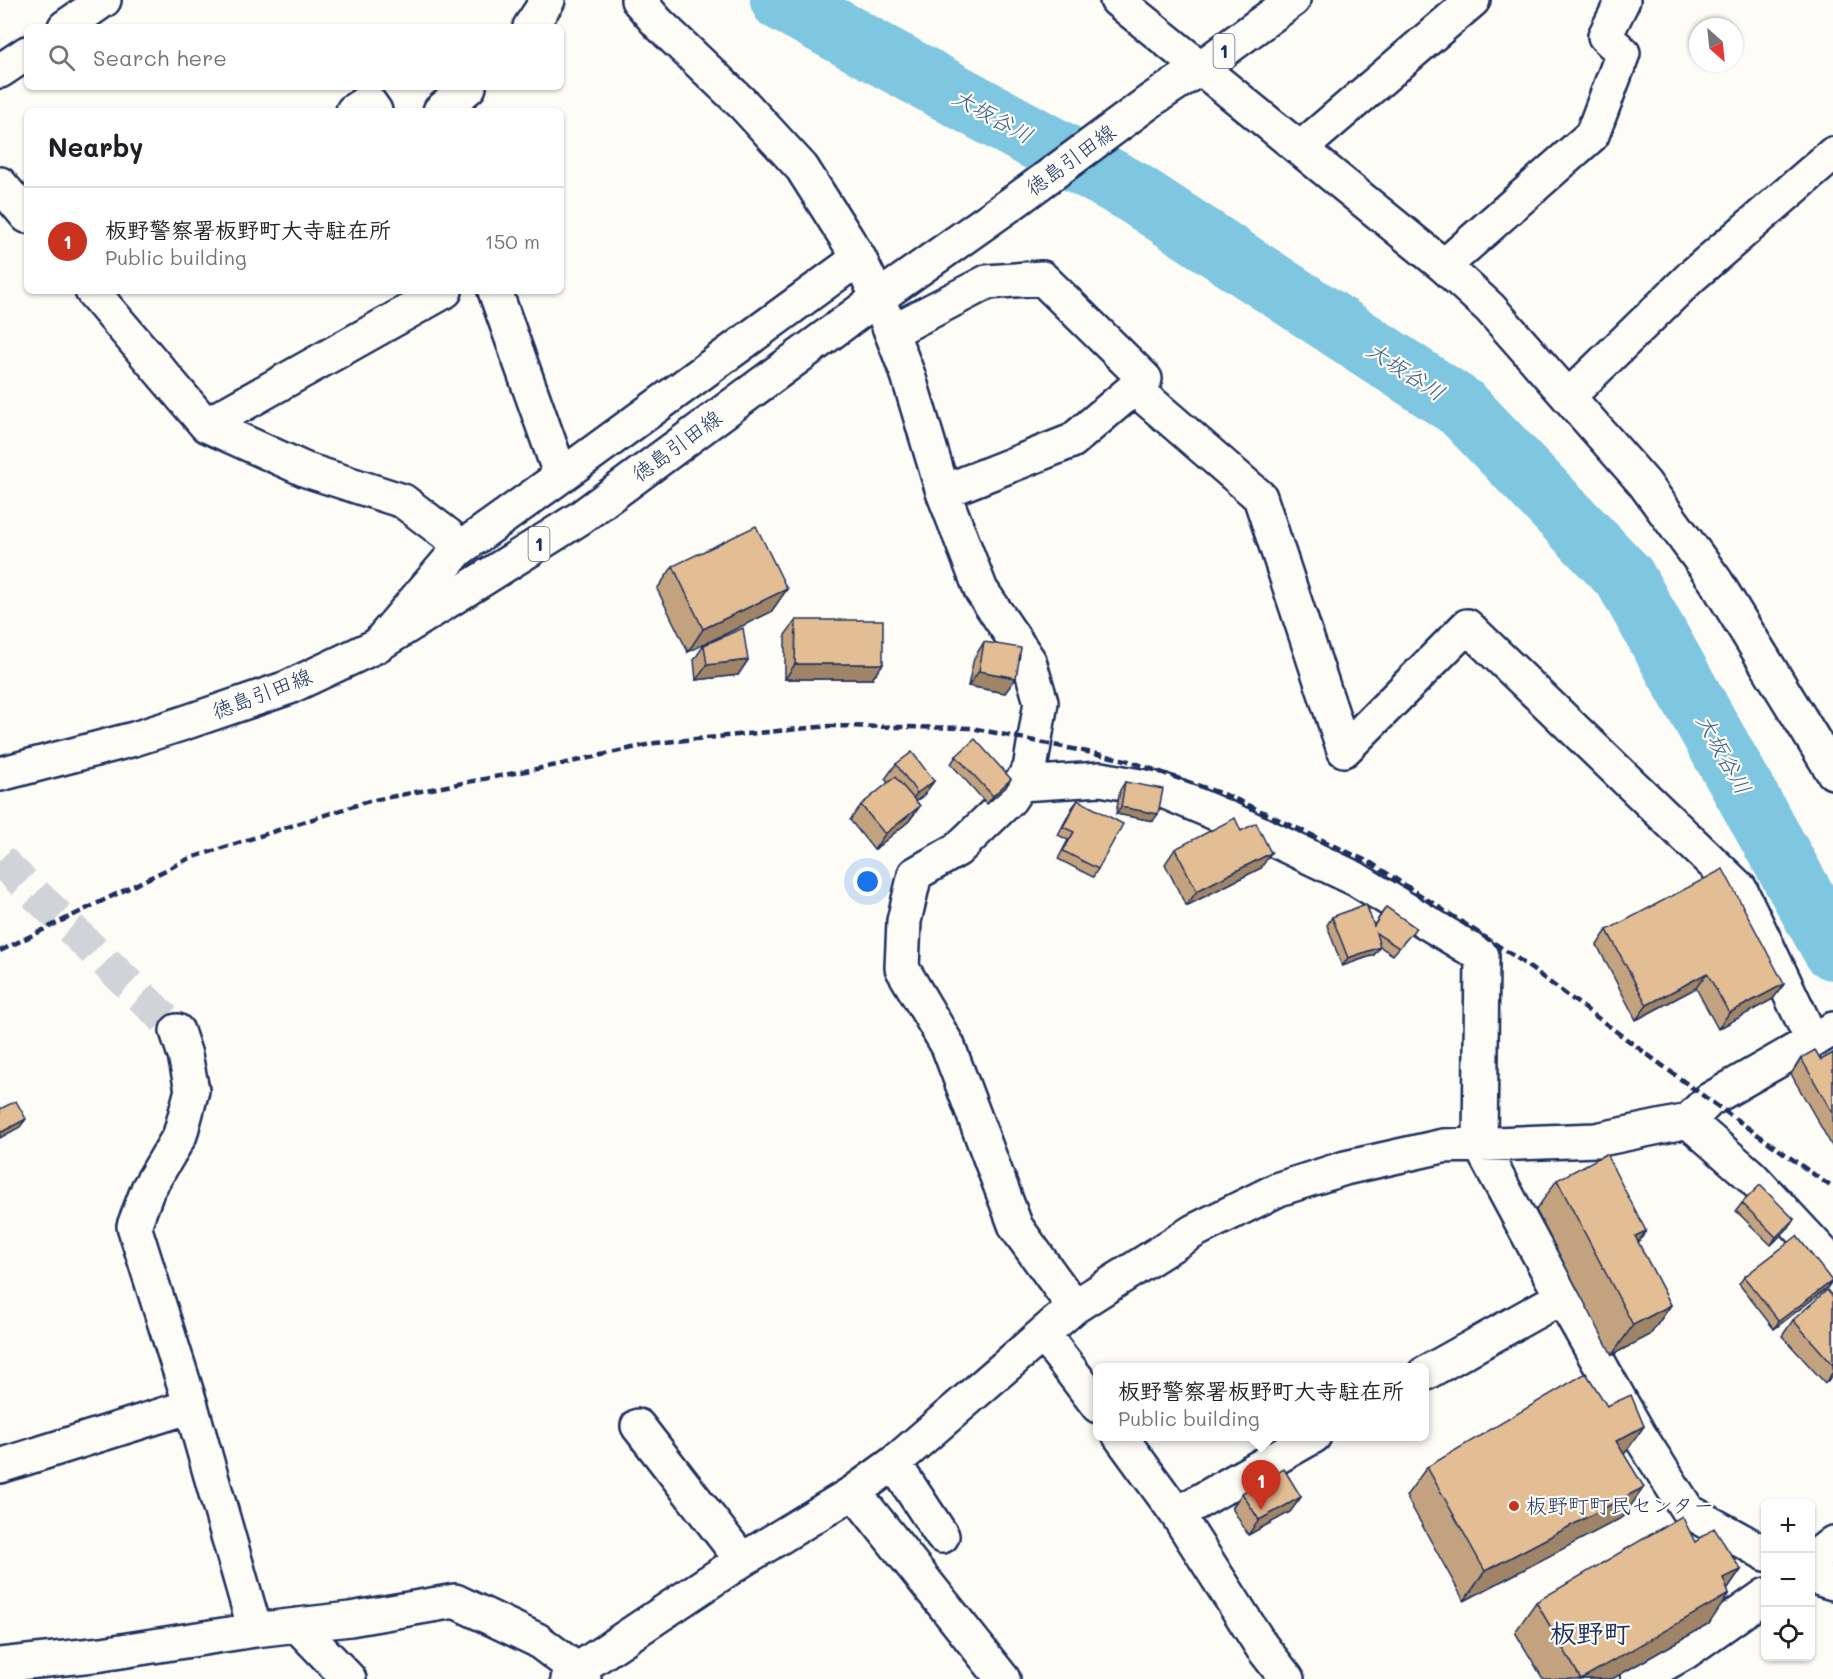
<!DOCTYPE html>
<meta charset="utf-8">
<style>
body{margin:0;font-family:Mali,"Klee One",sans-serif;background:#f2f2f2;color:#202124}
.controls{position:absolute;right:18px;bottom:18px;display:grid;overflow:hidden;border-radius:9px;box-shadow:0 2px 4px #0004}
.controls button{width:54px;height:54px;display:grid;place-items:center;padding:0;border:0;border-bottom:2px solid #e0e0e0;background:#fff;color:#202124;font:30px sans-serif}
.compass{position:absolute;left:1689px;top:18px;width:54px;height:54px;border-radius:50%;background:#fff;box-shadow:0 2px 4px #0004;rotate:153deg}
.you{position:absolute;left:868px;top:882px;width:21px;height:21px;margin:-15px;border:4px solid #fff;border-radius:50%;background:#1a73e8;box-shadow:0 0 0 9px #1a73e833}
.badge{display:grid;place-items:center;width:39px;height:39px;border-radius:50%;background:#c8321e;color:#fff;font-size:20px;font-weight:700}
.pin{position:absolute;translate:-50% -50px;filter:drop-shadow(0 2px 3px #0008)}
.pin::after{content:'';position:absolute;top:32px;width:21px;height:18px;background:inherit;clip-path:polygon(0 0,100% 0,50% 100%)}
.popup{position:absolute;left:1093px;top:1363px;width:336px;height:78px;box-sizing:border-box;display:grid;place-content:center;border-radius:9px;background:#fff;filter:drop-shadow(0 2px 4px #0005);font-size:20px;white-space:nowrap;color:#757577}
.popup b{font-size:22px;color:#202124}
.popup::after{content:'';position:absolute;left:50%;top:100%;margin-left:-12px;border:12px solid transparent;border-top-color:#fff}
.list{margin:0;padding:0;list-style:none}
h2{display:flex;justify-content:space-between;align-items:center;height:78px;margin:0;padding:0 24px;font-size:26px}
h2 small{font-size:20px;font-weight:400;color:#757577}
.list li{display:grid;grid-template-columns:39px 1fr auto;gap:18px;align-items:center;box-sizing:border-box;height:108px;padding:0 24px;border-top:2px solid #e0e0e0}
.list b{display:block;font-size:22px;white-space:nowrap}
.list p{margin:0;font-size:20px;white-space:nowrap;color:#757577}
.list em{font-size:20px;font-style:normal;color:#757577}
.icon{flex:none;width:33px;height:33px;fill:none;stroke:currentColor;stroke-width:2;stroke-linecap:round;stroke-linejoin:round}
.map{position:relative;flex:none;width:1833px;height:1679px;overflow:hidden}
.search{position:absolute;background:#fff;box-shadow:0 2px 4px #0004;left:24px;top:24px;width:540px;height:66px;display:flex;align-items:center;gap:15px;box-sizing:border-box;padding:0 21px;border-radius:9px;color:#757577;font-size:22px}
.panel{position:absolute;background:#fff;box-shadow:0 2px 4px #0004;left:24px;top:108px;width:540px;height:186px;border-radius:9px}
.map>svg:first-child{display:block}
</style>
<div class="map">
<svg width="1833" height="1679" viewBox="0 0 1833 1679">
<rect width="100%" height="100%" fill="#fdfcf7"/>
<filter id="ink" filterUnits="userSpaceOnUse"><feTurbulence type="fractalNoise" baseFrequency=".0167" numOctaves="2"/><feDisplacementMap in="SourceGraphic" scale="12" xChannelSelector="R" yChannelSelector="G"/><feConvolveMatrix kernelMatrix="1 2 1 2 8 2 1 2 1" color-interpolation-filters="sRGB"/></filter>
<g filter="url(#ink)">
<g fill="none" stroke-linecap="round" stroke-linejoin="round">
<path stroke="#7fc6e0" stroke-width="62" d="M781,0L1131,191L1462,408L1625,578L1833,949"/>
<path stroke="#d0d3d8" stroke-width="33" stroke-dasharray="33 16" stroke-linecap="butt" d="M0,860L177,1031"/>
<g stroke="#1b2f5e" stroke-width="38">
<path id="minor" d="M638,0L658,23L744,105L802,168L859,258L878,298L908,375L943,492L981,590L1029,661L1041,702L1030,769L1010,799L957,850L915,874L904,921L902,968L948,1046L1016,1227L1074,1307
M1117,0L1444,266L1490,308L1644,483L1715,580L1833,772
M65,27L104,0
M530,27L548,0
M0,71L27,53
M353,111L368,101L375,111
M440,111L469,87
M1301,148L1473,0
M0,184L27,216
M1444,266L1592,135L1623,53L1605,36L1623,0
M92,291L206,425L306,470L403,501L449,536L458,550L383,638
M891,332L987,282L1042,278L1145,379L1072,441L943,492
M1134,388L1260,497L1344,750L1467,626L1740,889L1812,1040
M1568,397L1693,275L1833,154
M206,425L445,291
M561,476L859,258
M458,550L561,476L495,291
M1020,784L1101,779L1161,790L1234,821L1356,879L1482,956L1480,1145L1562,1297L1640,1436L1688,1511L1766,1554
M177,1031L185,1055L192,1090L180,1135L148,1189L134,1226L191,1406L255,1630
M1688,1121L1751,1176L1833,1264
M1043,1334L1098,1406
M1424,1374L1562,1297
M638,1426L742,1560
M1120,1436L1177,1514L1262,1647L1287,1679
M894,1463L942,1536
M0,1466L191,1406
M854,1492L1003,1679
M1177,1514L1314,1436
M1810,1561L1833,1543
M1810,1576L1833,1583
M297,1625L349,1679
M0,1665L102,1654L255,1630L350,1619L455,1601L537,1640L577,1670L584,1679
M568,1679L577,1670L742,1560L854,1492L894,1463L1074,1307L1194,1231L1279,1189L1345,1168L1443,1146L1596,1140L1688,1121L1709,1100L1833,1029
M1638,1679L1684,1653L1766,1595"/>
</g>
<g stroke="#1b2f5e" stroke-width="38">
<path id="primary" d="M0,774L134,739L181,724L287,688L376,646L580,518L878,298L1018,199L1153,99L1200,68L1293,0"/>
</g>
<use href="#minor" stroke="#fdfcf7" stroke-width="33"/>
<use href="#primary" stroke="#fdfcf7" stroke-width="33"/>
<path stroke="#1b2f5e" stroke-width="4.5" stroke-dasharray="9 4.5" stroke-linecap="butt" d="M0,951L188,859L369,801L562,764L655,743L829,726L972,728L1126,760L1231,797L1371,863L1514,956L1709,1100L1833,1188"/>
</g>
<path fill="#c3a37f" stroke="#1b2f5e" stroke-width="1.5" d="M673,566L787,589L771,612L688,652L657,589Z
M796,620L872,679H785V635Z
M984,642L1016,678L1005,693L968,686L974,658Z
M704,645L748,660L738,675L696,680L694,660Z
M956,756L1006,787L987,804L951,764Z
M896,764L934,781L923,796L916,801L920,806L909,821L874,850L850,820L861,805L888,783L885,779Z
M1125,782L1153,821L1116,814L1120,790Z
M1078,800L1098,869L1093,877L1058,859L1068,840L1058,835L1072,808Z
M1175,849L1261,868L1186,906L1165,864Z
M1386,907L1416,928L1410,935L1393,955L1379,946L1374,955L1342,966L1327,925L1332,917L1374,925Z
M1607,930L1784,984L1773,999L1718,1029L1696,988L1636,1020L1597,945Z
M1833,1053V1148L1791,1074L1801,1058L1821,1060Z
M1557,1180L1646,1231L1638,1243L1671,1305L1650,1335L1612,1355L1536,1210Z
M1742,1203L1794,1219L1789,1227L1771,1245L1736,1211Z
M1744,1277L1832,1281L1827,1288L1774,1329L1739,1284Z
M1833,1297V1376L1825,1383L1782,1336L1793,1320Z
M1607,1406L1644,1426L1624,1454L1623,1517L1464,1601L1406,1496L1427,1467Z
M1242,1493L1301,1497L1290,1512L1248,1535L1232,1508Z
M1695,1542L1741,1570L1727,1590L1709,1624L1612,1679H1543L1515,1632L1536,1602Z"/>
<path fill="#9f8468" stroke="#1b2f5e" stroke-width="1.5" d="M787,589L771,612L688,652L703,629Z
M748,660L738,675L696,680L707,665Z
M795,664H883L872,679H785Z
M979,671L1016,678L1005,693L968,686Z
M1011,779L1006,787L987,804L993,796Z
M934,781L923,796L906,808L917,793Z
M920,806L909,821L874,850L885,834Z
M1121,807L1158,814L1153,821L1116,814Z
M1271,853L1261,868L1186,906L1197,891Z
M1380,947L1374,955L1342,966L1348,958Z
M1707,973L1696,988L1636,1020L1647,1005Z
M1784,984L1773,999L1718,1029L1729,1013Z
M26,1119L20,1127L0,1138V1133Z
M1794,1219L1789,1227L1771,1245L1776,1237Z
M1646,1231L1626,1260L1635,1236Z
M1832,1281L1827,1288L1774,1329L1779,1321Z
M1671,1305L1650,1335L1612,1355L1633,1325Z
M1833,1372V1376L1825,1383Z
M1644,1426L1623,1456L1616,1441Z
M1644,1487L1623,1517L1464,1601L1485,1571Z
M1301,1497L1290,1512L1248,1535L1259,1520Z
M1741,1570L1721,1599L1729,1594L1709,1624L1612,1679H1581L1723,1578Z"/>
<path fill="#e3bd94" stroke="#1b2f5e" stroke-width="1.5" d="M756,526L787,589L703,629L673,566Z
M796,620H883V664H795Z
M743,628L748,660L707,665L704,645Z
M984,642L1021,648L1016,678L979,671Z
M975,739L1011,779L993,796L956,756Z
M912,752L934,781L917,793L896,764Z
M895,777L920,806L885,834L861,805Z
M1125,782L1163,789L1158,814L1121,807Z
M1078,800L1123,824L1098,869L1063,851L1074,832L1063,827Z
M1235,818L1241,831L1256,823L1271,853L1197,891L1175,849Z
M1723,869L1784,984L1729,1013L1707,973L1647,1005L1607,930Z
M1366,904L1374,926L1386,907L1416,928L1399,948L1376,933L1380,947L1348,958L1332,917Z
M1815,1050L1821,1060L1833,1053V1114L1801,1058Z
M16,1101L26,1119L0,1133V1109Z
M1606,1154L1646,1231L1635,1236L1671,1305L1633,1325L1557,1180Z
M1760,1185L1794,1219L1776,1237L1742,1203Z
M1797,1236L1832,1281L1779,1321L1744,1277Z
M1827,1290L1833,1297V1365L1793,1320Z
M1586,1373L1607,1406L1631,1395L1644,1426L1616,1441L1644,1487L1485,1571L1427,1467Z
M1284,1469L1301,1497L1259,1520L1242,1493Z
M1682,1516L1695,1542L1714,1528L1741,1570L1723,1578L1729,1594L1581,1679L1536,1602Z"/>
</g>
<circle fill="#c8321e" stroke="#fdfcf7" stroke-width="2" cx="1514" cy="1506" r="6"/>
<g text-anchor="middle" stroke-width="4.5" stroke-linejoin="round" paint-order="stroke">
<g fill="#fdfcf7" stroke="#5f6c8c" stroke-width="1.5">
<rect x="1213.5" y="34" width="21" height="34" rx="4.5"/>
<rect x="528.5" y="527" width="21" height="34" rx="4.5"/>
</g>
<g font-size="20" font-weight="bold" fill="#1b2f5e">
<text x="1224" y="58">1</text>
<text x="539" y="551">1</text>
</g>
<g font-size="21" fill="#1b2f5e" stroke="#fdfcf7">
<text transform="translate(1071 160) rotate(-36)" y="7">徳島引田線</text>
<text transform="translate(677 446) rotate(-36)" y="7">徳島引田線</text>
<text transform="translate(262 694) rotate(-21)" y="7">徳島引田線</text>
</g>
<g font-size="21" fill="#1b2f5e" stroke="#fdfcf7" text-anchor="start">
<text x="1526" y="1513">板野町町民センター</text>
</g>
<g font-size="22" font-style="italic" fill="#395c85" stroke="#fdfcf7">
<text transform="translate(993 116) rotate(29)" y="8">大坂谷川</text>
<text transform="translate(1406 371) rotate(33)" y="8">大坂谷川</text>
<text transform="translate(1724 754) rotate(61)" y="8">大坂谷川</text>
</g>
<g font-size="27" font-weight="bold" fill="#1b2f5e" stroke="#fdfcf7">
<text x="1590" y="1643">板野町</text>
</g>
</g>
</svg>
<div class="controls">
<button>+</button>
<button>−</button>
<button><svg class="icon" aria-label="locate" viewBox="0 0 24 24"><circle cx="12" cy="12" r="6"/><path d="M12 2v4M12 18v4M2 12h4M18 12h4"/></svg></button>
</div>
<svg class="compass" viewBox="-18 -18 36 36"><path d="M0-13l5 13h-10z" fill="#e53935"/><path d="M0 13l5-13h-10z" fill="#757577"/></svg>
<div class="you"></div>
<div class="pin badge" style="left:1261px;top:1510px">1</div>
<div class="popup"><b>板野警察署板野町大寺駐在所</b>Public building</div>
<div class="search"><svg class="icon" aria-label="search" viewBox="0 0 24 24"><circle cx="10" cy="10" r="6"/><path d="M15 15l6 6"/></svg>Search here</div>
<section class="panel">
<h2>Nearby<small></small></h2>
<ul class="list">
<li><span class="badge">1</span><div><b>板野警察署板野町大寺駐在所</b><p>Public building</p></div><em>150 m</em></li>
</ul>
</section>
</div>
